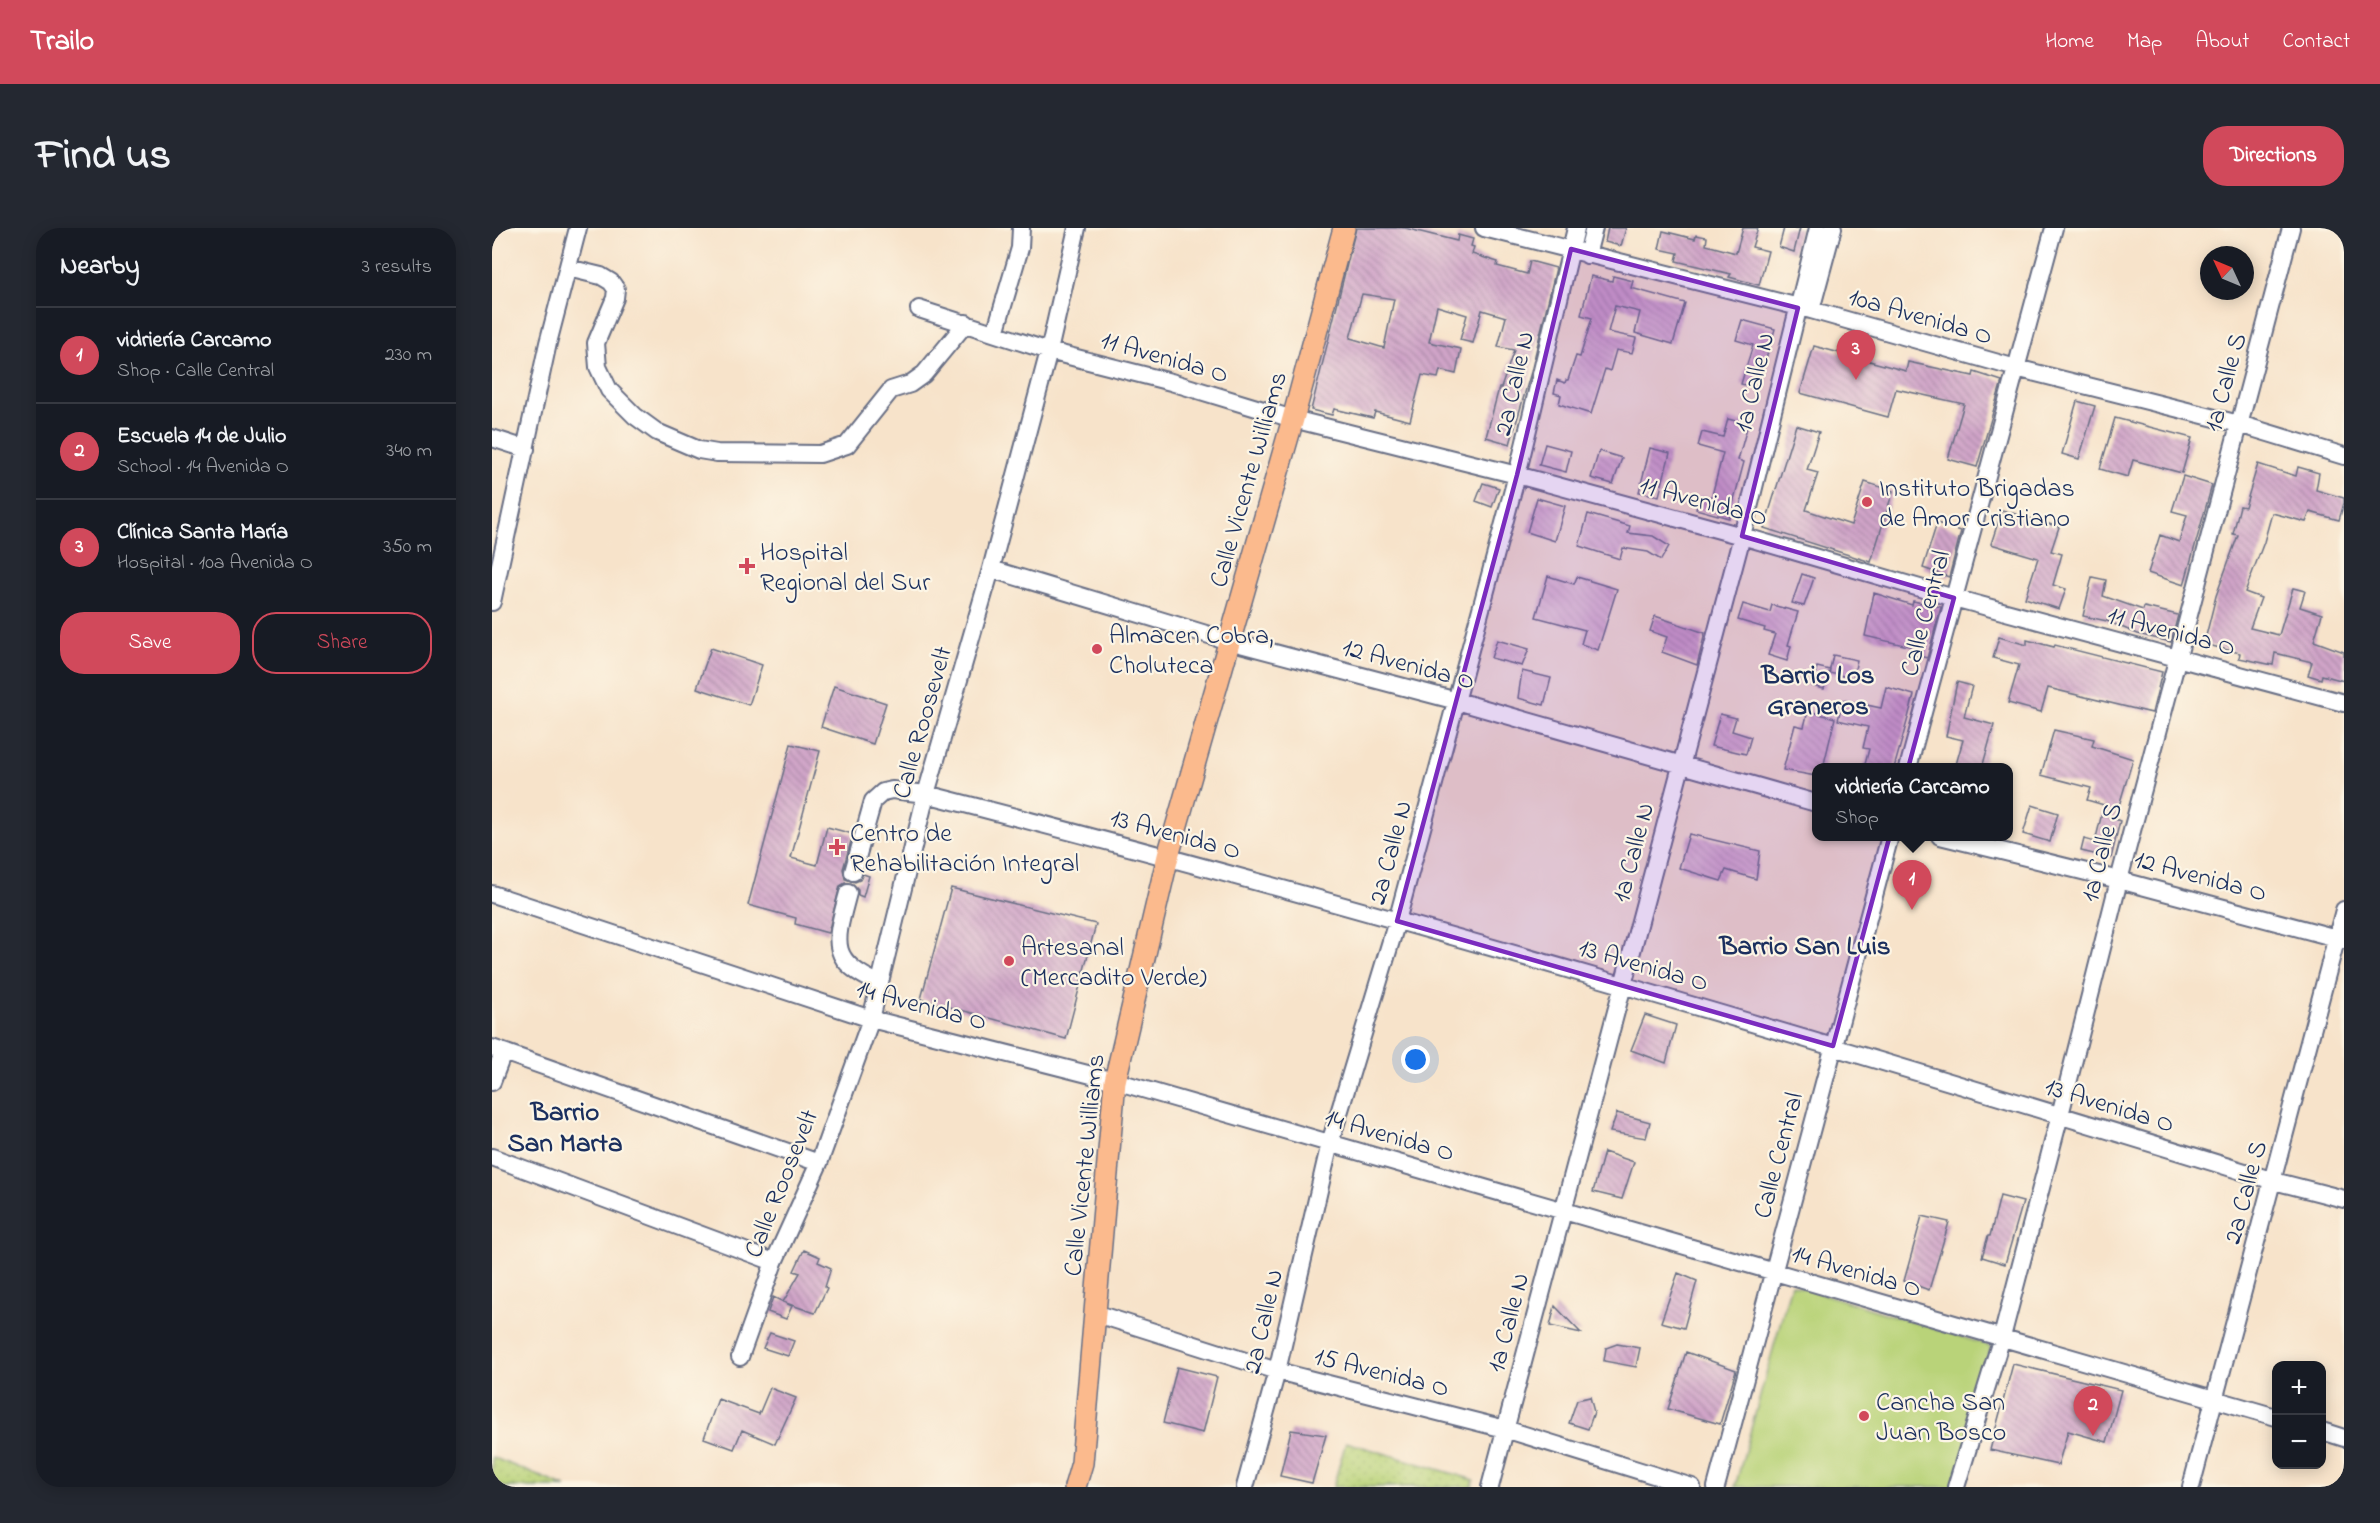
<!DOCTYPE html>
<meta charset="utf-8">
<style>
body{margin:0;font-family:"Indie Flower",sans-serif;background:#242831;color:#f1f3f6}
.controls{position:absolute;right:18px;bottom:18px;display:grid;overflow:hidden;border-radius:12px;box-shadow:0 3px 15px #0003}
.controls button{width:54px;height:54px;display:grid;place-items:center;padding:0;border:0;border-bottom:2px solid #363941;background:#171b24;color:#f1f3f6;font:30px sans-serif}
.compass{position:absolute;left:1708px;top:18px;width:54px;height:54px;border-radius:50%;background:#171b24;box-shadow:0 3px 15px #0003;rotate:314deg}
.you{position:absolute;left:924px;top:832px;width:21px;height:21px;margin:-15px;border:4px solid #fff;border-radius:50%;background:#1a73e8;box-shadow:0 0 0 9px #1a73e833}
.badge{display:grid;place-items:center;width:39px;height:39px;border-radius:50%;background:#d1495b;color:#fff;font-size:20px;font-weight:700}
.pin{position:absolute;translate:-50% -50px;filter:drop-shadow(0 2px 3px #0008)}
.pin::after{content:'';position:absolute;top:32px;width:21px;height:18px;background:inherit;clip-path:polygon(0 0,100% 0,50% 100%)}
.popup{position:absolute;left:1320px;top:535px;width:201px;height:78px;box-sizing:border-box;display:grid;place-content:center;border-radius:12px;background:#171b24;filter:drop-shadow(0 2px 4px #0005);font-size:20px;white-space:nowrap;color:#9ea1a6}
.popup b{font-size:22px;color:#f1f3f6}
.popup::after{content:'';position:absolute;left:50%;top:100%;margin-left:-12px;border:12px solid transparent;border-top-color:#171b24}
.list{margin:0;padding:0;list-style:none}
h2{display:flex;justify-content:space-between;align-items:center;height:78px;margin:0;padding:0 24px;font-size:26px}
h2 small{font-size:20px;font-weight:400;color:#9ea1a6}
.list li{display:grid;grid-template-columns:39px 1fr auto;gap:18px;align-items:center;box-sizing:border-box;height:96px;padding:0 24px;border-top:2px solid #363941}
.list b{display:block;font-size:22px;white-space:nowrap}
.list p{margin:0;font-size:20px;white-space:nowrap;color:#9ea1a6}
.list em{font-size:20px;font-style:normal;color:#9ea1a6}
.actions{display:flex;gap:12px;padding:18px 24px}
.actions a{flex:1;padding:14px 0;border:2px solid #d1495b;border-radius:24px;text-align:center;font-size:21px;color:#d1495b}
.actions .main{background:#d1495b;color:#fff}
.map{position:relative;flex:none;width:1852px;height:1259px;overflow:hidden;border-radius:24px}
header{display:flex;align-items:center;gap:36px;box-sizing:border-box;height:84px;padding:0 30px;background:#d1495b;color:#fff}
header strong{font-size:28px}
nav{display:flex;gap:33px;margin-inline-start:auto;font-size:21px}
.intro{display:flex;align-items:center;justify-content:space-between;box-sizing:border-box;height:144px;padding:0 36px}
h1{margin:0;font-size:42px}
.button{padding:15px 27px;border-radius:24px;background:#d1495b;color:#fff;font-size:21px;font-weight:700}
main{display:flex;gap:36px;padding:0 36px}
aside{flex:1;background:#171b24;border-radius:24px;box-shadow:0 3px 15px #0003}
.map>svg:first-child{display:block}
</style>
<header>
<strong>Trailo</strong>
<nav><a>Home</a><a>Map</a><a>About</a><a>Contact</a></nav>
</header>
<div class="intro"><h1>Find us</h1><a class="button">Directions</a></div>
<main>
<aside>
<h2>Nearby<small>3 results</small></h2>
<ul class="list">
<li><span class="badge">1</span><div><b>vidriería Carcamo</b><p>Shop · Calle Central</p></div><em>230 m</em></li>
<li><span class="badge">2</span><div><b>Escuela 14 de Julio</b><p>School · 14 Avenida O</p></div><em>340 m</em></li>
<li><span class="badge">3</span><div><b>Clínica Santa María</b><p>Hospital · 10a Avenida O</p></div><em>350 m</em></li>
</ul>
<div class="actions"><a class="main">Save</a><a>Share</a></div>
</aside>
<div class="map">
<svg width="1852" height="1259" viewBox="0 0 1852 1259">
<defs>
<pattern id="green-dots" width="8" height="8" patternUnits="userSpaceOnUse" patternTransform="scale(1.5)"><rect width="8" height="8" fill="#b9d379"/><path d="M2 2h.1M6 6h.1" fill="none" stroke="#9eb56b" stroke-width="1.8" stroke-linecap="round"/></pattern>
<pattern id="building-back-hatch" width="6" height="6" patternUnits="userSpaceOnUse" patternTransform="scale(1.5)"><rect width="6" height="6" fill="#d0a4c8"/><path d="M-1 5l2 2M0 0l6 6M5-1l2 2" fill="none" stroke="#a886a6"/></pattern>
</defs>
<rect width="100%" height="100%" fill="#fcf5e5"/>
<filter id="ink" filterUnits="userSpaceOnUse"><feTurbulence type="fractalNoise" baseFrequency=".0167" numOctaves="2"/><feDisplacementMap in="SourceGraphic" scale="12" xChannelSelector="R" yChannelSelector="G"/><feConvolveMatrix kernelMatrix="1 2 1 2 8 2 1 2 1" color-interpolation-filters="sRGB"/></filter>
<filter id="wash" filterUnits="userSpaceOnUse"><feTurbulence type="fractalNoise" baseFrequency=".008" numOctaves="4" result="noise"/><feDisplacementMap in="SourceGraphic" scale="24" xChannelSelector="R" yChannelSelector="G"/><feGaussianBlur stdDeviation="1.35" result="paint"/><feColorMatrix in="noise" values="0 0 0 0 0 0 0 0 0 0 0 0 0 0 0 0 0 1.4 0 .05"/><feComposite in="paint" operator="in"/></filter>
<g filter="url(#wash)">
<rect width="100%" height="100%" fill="#f7e3ca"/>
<path fill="url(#green-dots)" stroke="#6a816c" stroke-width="1.5" d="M854,1214L982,1252L980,1259H841Z
M0,1229L74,1259H0Z"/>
<path fill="#b9d379" stroke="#6a816c" stroke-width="1.5" d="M1299,1056L1499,1118L1466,1259H1243Z"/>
<g id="blocks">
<path fill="url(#building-back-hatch)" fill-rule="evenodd" d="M864,0H913L965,13L966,7L981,11L979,18L982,19L980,26L1006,34L1005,38L1035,46L1038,33L1064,40L1039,144L1018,216L994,209L1007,160H1009L1022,122L1006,119L1014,89L990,82L981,115L968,112L975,87L945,78L937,114L969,121L964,146L948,142L946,150L930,147L918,193L883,184L881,190L842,181L840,187L819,182ZM870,66L902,71L892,120L858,110Z
M1116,0H1134L1129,18L1113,14Z
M1251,0H1266L1260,19L1276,23L1267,57L1237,49L1239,46L1184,33L1186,25L1167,21L1171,3L1203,11L1204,7L1215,9L1214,17L1244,25Z
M1292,0H1308L1302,24L1287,19Z
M1099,48L1120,53L1121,48L1141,53L1139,60L1193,75L1181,116L1143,105L1148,84L1123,78L1116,104L1144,110L1140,125L1124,122L1118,143L1113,141L1099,186L1067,176L1069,167L1062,165L1065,152L1073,155L1074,152H1076L1084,128L1088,129L1100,90L1089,87Z
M1250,92L1283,101L1265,160L1249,156L1261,117L1244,112Z
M1322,118L1414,143L1416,134L1481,148L1482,144L1510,153L1485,239L1456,231L1472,176L1404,161L1396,189L1308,165Z
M1585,173L1603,178L1587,231L1570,226Z
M1623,190L1700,210L1690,245L1641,232L1636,249L1608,241Z
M1236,191L1256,196L1246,232L1252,234L1237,290L1204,281L1208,268L1219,271L1231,225L1206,218L1210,204L1231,209Z
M1304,197L1327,204L1315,242L1326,245L1314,282L1359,297L1373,254L1401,263L1379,334L1272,300Z
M1053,216L1079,223L1074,244L1047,237Z
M1158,220L1178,225L1167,268L1147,264Z
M1107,223L1130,230L1121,256L1099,250Z
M1766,236L1804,248L1806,239L1827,245L1824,262L1852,270V275L1847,292L1818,284L1814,294L1780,285L1772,314L1753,364L1769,370L1758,400L1787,407L1801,360L1813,363L1808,379L1830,386L1822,413L1852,424V453L1830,447L1829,451L1816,447L1820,434L1783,425L1781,437L1747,430L1748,425L1712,416L1724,368L1746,307L1741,306L1748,278L1753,279Z
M1691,248L1720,257L1692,357L1656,345L1668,307L1687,314L1695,287L1680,283Z
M991,255L1007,260L1000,279L984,273Z
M1045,270L1073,278L1063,313L1035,304Z
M1510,282L1567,299L1559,323L1570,326L1561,357L1574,361L1567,381L1533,370L1546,330L1499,316Z
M1096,286L1138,298L1136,305L1161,308L1177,318L1169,332L1156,324L1131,320L1128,331L1087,318Z
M1445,295L1469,303L1457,349L1431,340Z
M1310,346L1322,350L1312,378L1300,375Z
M1056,348L1082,356L1085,349L1125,361L1106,422L1089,416L1093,402L1044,389Z
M1600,349L1614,352L1611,368L1651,382L1652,379L1686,387L1679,414L1646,406L1615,393L1591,388Z
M1382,365L1420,377L1421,373L1449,379L1435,430L1424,427L1425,420L1373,408Z
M1251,376L1278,384L1280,377L1306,384L1296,417L1299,418L1295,433L1276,427L1283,406L1272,403L1273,400L1246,392Z
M1163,388L1213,405L1205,437L1170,424L1175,409L1158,403Z
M1507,409L1535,417V412L1562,419L1563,417L1670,444L1660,485L1556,460L1549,484L1516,475L1527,437L1501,430Z
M1005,412L1037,421L1030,438L999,430Z
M219,420L270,437L257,477L205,460Z
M1341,427L1365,432L1361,450L1337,445Z
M1325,439L1338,442L1332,461L1320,458Z
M1030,443L1059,450L1052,477L1026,470Z
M1465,454L1480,458L1472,489L1502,497L1490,540H1463L1471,512L1454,508Z
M342,458L394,475L381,516L329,499Z
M1394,459L1422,467L1416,490L1402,540H1372L1377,521L1371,520L1376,499L1346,492L1351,472L1389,480Z
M1316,483L1343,490L1331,540H1324V548L1291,542L1303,497L1312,499Z
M1228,486L1244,490L1240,503L1259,509L1254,526L1219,518Z
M1562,502L1602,511L1600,518L1641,531L1623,591L1628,593L1619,630L1589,623L1592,611L1603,614L1612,577L1595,572L1599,560L1549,547Z
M299,516L328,523L299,630L325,637L335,599L361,606L351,641L353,651L363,654L368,652L371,646L377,648L371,669L366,667V662L359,655H353L348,658L336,705L303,696L304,690L256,677Z
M1540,577L1566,585L1558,614L1531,606Z
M1197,606L1268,623L1264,651L1234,642L1229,653L1187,640Z
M459,660L604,696L574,811L429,771Z
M1153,787L1184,797L1174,835L1139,822Z
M1125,885L1158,894L1154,910L1118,904Z
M1112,924L1142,934L1130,971L1101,964Z
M1508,968L1531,974L1513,1036L1490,1029L1496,1008H1498Z
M1430,988L1457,994L1437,1062L1412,1053Z
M312,1022L328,1029L326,1034L339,1040L333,1059L335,1060L323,1085L291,1074L308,1045L302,1043Z
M1186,1045L1205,1053L1192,1100L1169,1094Z
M281,1069L300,1078L294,1091L276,1084Z
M1063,1078L1089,1105L1058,1098Z
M278,1105L302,1113L296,1128L271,1120Z
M1125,1116L1148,1120L1144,1139L1112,1133L1114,1120Z
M1194,1124L1244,1142L1228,1196L1176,1181Z
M1521,1136L1629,1162L1615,1214L1576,1203L1566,1237L1498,1222Z
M685,1139L725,1149L711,1205L671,1195Z
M278,1160L304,1170L283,1216L250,1202L242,1221L212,1210L226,1171L267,1186Z
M1098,1169L1102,1184L1096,1201L1077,1195L1085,1172Z
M799,1202L834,1207L820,1255L788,1248Z"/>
</g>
</g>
<g filter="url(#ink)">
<use href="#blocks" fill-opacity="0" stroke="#686e84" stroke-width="1.5"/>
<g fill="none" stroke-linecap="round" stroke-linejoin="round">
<g stroke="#686e84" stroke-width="20">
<path id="minor" d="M992,0L1319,82L1524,140L1747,196L1852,228
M1095,27L1102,0
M76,40L109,48L119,54L124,61L123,70L104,115L106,139L117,162L143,188L165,204L207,222L225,225L328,226L355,217L399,162L418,156L432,146L474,95
M427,81L557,123L679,154L801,191L1025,247L1250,308L1462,370L1852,475
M1319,82L1341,0
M503,105L528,20L529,0
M0,210L34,221
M499,341L737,413L965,473L1324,575
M0,374L56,115L86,0
M1416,540L1562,0
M1448,608L1627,652L1852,712
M361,644L381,573L391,564L400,562L434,566C887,682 1335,815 1782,953L1852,971
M356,665C343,714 335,732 388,756
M0,666L379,791L623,853L1784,1189
M0,820L327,935
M0,854L11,825
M0,929L282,1034
M602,1085L785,1143L1013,1201L1200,1259
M248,1129L282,1034L327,935L379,791L434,566L499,341L557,123L585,0
M1830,1203L1852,1210
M753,1259L785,1143L838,915L905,693L1025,247L1084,0
M998,1259L1250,308L1326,0
M1224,1259L1398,608
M1464,1259L1510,1109L1568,887L1627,652L1799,0
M1699,1259L1852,682"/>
</g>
<g stroke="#686e84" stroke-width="24">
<path id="major" d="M583,1259L590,1235L623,853L676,628L801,191L852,0"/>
</g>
<use href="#minor" stroke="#fff" stroke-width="16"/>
<use href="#major" stroke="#fbba8d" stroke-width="21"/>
</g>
</g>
<path fill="#7b2cbf" fill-opacity="0.2" stroke="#7b2cbf" stroke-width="4.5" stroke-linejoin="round" d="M1079,21L1306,80L1250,308L1462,370L1341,818L905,693L1025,247Z"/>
<g fill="#d1495b" stroke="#fcf5e5" stroke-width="2">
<circle cx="1375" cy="274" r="6"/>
<path d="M252 329h6v6h6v6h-6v6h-6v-6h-6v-6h6z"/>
<circle cx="605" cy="421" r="6"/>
<path d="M342 610h6v6h6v6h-6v6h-6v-6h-6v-6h6z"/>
<circle cx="517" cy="733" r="6"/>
<circle cx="1372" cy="1188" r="6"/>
</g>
<g text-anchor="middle" stroke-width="4.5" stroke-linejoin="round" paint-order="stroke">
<g font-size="26" fill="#1b2f5e" stroke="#fcf5e5">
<text transform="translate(1429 87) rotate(16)" y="9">10a Avenida O</text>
<text transform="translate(673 128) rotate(16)" y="9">11 Avenida O</text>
<text transform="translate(1261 154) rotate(-76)" y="9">1a Calle N</text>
<text transform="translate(1732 154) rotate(-75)" y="9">1a Calle S</text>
<text transform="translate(1021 155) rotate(-77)" y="9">2a Calle N</text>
<text transform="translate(755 251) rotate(-74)" y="9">Calle Vicente Williams</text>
<text transform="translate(1212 272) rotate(15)" y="9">11 Avenida O</text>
<text transform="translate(1432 385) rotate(-75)" y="9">Calle Central</text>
<text transform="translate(1680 402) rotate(15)" y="9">11 Avenida O</text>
<text transform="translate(917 435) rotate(15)" y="9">12 Avenida O</text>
<text transform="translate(429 494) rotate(-74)" y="9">Calle Roosevelt</text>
<text transform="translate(684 605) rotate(15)" y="9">13 Avenida O</text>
<text transform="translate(897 624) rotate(-75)" y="9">2a Calle N</text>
<text transform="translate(1140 624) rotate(-75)" y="9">1a Calle N</text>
<text transform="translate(1608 624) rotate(-76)" y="9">1a Calle S</text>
<text transform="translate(1709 647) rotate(15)" y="9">12 Avenida O</text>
<text transform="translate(1152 736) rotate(16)" y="9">13 Avenida O</text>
<text transform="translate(430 776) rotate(15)" y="9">14 Avenida O</text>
<text transform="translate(1618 876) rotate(17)" y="9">13 Avenida O</text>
<text transform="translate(898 906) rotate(16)" y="9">14 Avenida O</text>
<text transform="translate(1285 927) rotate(-75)" y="9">Calle Central</text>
<text transform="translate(591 937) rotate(-84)" y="9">Calle Vicente Williams</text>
<text transform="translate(288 955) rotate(-68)" y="9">Calle Roosevelt</text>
<text transform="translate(1752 964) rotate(-75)" y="9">2a Calle S</text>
<text transform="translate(1365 1042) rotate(16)" y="9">14 Avenida O</text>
<text transform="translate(770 1093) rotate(-77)" y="9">2a Calle N</text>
<text transform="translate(1015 1094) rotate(-75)" y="9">1a Calle N</text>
<text transform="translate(890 1143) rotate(14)" y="9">15 Avenida O</text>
</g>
<g font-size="26" fill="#1b2f5e" stroke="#fcf5e5" text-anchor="start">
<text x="1387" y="268">Instituto Brigadas<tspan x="1387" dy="30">de Amor Cristiano</tspan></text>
<text x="268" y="332">Hospital<tspan x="268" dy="30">Regional del Sur</tspan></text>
<text x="617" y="415">Almacen Cobra,<tspan x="617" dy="30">Choluteca</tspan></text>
<text x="358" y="613">Centro de<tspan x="358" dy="30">Rehabilitación Integral</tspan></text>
<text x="529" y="727">Artesanal<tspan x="529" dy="30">(Mercadito Verde)</tspan></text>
<text x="1384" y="1182">Cancha San<tspan x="1384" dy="30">Juan Bosco</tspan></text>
</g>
<g font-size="27" font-weight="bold" fill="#1b2f5e" stroke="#fcf5e5">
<text x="1326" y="455">Barrio Los<tspan x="1326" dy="31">Graneros</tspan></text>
<text x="1313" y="726">Barrio San Luis</text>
<text x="73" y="892">Barrio<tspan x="73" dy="31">San Marta</tspan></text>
</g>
</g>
</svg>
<div class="controls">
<button>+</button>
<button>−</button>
</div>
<svg class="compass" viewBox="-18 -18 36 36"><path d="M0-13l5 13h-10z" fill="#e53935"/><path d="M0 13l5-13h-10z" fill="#9ea1a6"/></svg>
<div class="you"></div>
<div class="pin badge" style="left:1420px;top:682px">1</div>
<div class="popup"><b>vidriería Carcamo</b>Shop</div>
<div class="pin badge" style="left:1601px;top:1208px">2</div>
<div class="pin badge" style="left:1364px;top:152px">3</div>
</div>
</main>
